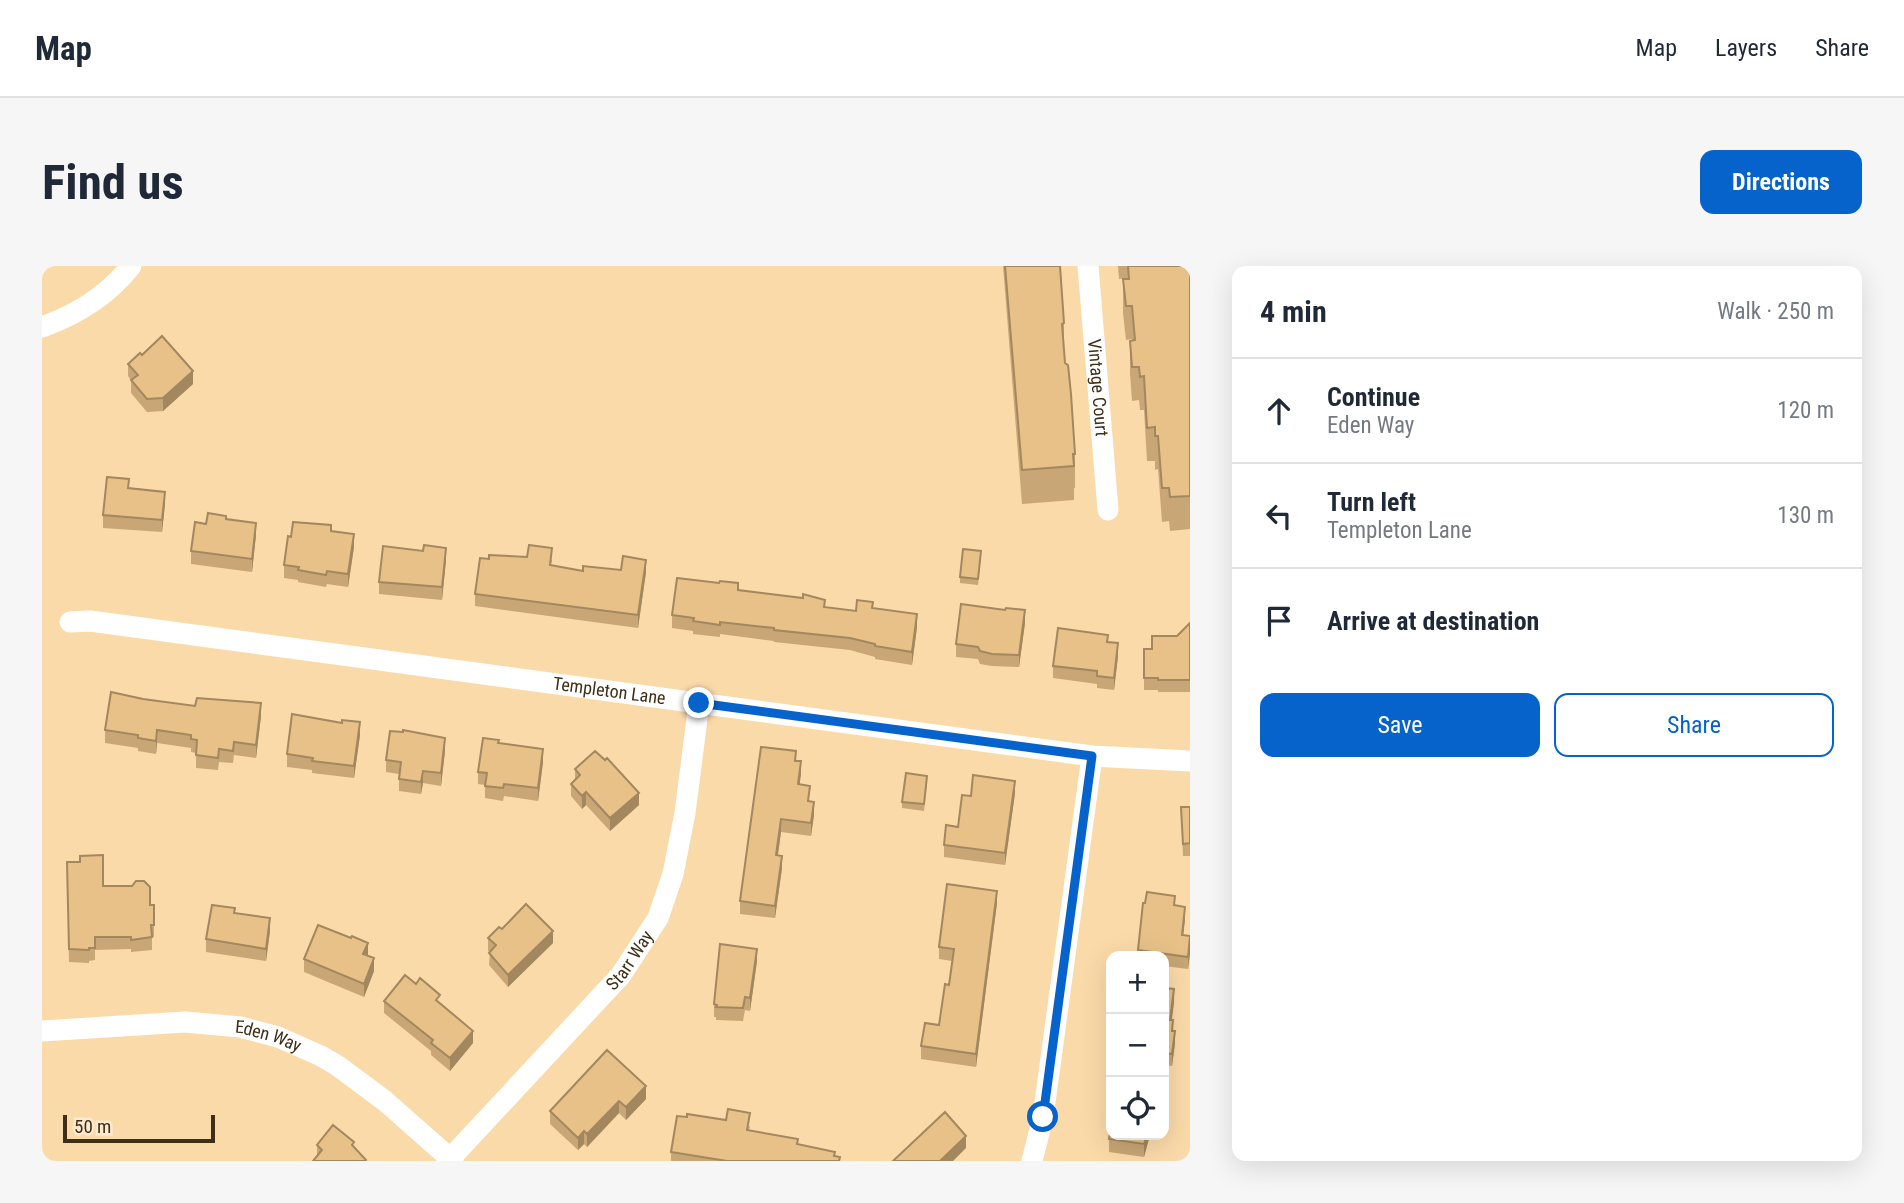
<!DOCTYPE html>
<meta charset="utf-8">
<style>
body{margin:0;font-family:"Roboto Condensed",sans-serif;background:#f6f6f7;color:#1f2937}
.controls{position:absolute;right:21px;bottom:21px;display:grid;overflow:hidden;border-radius:14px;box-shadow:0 7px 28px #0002}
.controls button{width:63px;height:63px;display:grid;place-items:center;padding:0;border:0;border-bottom:2px solid #e0e1e3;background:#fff;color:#1f2937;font:35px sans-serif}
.scale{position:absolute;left:21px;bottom:18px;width:152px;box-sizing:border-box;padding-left:7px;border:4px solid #402f16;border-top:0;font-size:19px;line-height:24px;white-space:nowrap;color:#402f16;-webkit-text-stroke:5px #fbead2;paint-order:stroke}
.stop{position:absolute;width:21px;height:21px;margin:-16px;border:5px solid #0763cc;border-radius:50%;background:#fff}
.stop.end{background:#0763cc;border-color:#fff;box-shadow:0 2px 7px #0008}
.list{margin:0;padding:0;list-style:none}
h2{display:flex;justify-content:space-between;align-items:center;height:91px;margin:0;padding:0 28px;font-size:30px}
h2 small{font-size:23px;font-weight:400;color:#747a83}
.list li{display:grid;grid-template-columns:46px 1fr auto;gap:21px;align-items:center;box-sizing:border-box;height:105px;padding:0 28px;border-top:2px solid #e0e1e3}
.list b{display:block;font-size:26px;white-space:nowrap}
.list p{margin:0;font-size:23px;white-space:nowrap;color:#747a83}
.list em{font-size:23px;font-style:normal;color:#747a83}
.actions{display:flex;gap:14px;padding:21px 28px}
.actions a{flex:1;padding:16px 0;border:2px solid #0763cc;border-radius:14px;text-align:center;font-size:24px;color:#0763cc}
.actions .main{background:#0763cc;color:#fff}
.icon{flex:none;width:38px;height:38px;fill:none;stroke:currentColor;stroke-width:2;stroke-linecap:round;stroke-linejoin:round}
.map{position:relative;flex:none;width:1148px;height:895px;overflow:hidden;border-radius:14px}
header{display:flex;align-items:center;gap:42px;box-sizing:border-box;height:98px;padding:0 35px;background:#fff;border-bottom:2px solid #e0e1e3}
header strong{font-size:33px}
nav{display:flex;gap:38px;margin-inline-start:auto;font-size:24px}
.intro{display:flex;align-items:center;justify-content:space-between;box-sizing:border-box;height:168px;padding:0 42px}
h1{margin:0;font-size:49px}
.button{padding:18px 32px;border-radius:14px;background:#0763cc;color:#fff;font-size:24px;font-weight:700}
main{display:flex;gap:42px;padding:0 42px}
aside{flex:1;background:#fff;border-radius:14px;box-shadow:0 7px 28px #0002}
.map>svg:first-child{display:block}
</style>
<header>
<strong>Map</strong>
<nav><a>Map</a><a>Layers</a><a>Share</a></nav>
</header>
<div class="intro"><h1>Find us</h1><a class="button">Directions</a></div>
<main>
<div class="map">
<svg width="1148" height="895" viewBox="0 0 1148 895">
<rect width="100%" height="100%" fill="#fbdaa9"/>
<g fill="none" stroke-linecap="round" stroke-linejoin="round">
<g stroke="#fff" stroke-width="21">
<path id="s1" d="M1046,0L1066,244"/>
<path d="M0,61C34,49 66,29 89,0"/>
<path id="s2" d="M28,356L48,355L1050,490L1148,495"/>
<path id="s3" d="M0,765L143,756L198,761L236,771L279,790L296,800L343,835L411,895"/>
<path id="s4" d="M406,895L579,709L616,652L631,608L643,547L657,437"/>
<path d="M990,895L1001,851L1050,490"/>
</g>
</g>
<path fill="#c8a675" d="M961,0H1018L1022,57V91L1033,188V222H1032V234L980,238Z
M1076,0H1148V263L1128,265L1127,255L1120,256L1116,203L1113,204V195H1105L1102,144H1098L1097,134L1090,135L1088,108V75L1090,74V73L1084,74L1081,47V13H1083V12L1077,13Z
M100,89L151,118L121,145L105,146L89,127V114L86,110V98Z
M87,222L123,238L120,266L61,262V249Z
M184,253L214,269L210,306L149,298V285L164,258Z
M289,265L312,281L306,321L285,318L284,321L256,316V314L242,312V299L249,271Z
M939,291L936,319L918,317V311Z
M447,293L510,294L509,299L541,305L604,306L596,362L433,340V328Z
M404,294L400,334L337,328V316Z
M696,324L783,341L814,345L831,342L875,361L870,399L833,393V391L808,384L732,376V375L678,368V371L651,368V365L630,362V349Z
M983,357L977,401L950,400L938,398L936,393L914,391V378Z
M1148,357V426H1116V424H1102V383H1110L1135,370Z
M1066,376L1076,390L1072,424L1055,422V418L1011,412V400Z
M101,433L219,450L214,492L192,489L191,497L177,496L176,504L154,502V487L149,486V482L115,477L114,488L96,485V482L63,477V464Z
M318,469L312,512L270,507V504L245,501V488Z
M457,477L501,496L496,535L462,530L461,535L443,532V519L436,518V506Z
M403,485L399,520L381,517L379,528L357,525V508L344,506V494Z
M754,495L759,508L757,518L767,535L772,549L769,570L739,566L736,589L740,602L733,652L698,648V635Z
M533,503L597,539L568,565L544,539L540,543L529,530V518L533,514Z
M885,517L882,545L860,542V536Z
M973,527L963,599L902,591V579L916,561L929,530Z
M1139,541H1148V590H1141Z
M25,596L61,620L108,639H112V671H110V684L89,686V683L53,684V694L47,695V697L27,696Z
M955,637L934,801L879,793V780L897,759L907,719L910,695L897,693V681Z
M1133,640L1143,653L1141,669L1148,670V687L1146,703L1122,700V690H1096V684Z
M460,663L511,677L466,721L447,699L448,686L446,685V672Z
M228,665L224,695L164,686V673Z
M309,672L326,690L332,705L322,731L262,706V693Z
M715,695L708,745L703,744L701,755L674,754V751H672V738Z
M1122,722L1132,736L1130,754L1133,777L1130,800L1122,799Z
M342,735L398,738L431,777L408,805L389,789V785L342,747Z
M565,784L604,833L584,854L577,847L545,881L542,878L536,884L508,858V845Z
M708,860L707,864L793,890L798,895H629V886Z
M1069,869H1108L1102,891L1067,886V873Z
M275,879L312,881L324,895L275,890Z"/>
<path fill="#a2875f" d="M151,105V118L121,145V132Z
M123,226V238L120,266V254Z
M214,257V269L210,306V293Z
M312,268V281L306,321V308Z
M404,282V294L400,334V321Z
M604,294V306L596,362V349Z
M983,344V357L977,401V389Z
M875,348V361L870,399V386Z
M1076,377V390L1072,424V412Z
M219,437V450L214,492V479Z
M318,456V469L312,512V500Z
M115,464V477L114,488V475Z
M403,472V485L399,520V507Z
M501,483V496L496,535V522Z
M759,495V508L756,531V518Z
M381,505V517L379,528V516Z
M973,515V527L963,599V587Z
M544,526V539L540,543V530Z
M597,527V539L568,565V552Z
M772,536V549L769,570V557Z
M739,553V566L734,602V589Z
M740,590V602L733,652V640Z
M955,625V637L934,801V788L942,715Z
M1143,641V653L1140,681V669Z
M228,652V665L224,695V683Z
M511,665V677L466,721V709Z
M1148,674V687L1146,703V691Z
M326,677V689L321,701V688Z
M715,683V695L708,745V732Z
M332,692V705L322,731V718Z
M1132,723V736L1128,766V754Z
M431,765V777L408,805V792Z
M1133,765V777L1130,800V788Z
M604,820V833L584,854V841Z
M577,835V847L545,881V868Z
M542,865V878L536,884V872Z
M1105,869H1108L1102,891V878Z
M924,870V882L911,895H898Z"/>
<path fill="#e8c188" stroke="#a2875f" stroke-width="2" d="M963,0H1018L1022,57L1020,58L1023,97L1026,99L1029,128L1033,188H1031L1032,200L980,204Z
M1086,0H1148V230L1128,231L1127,222H1120L1116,170H1113V161L1105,162L1102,110L1098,111L1097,101H1090L1088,75L1093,74L1090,40H1084L1081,13H1087Z
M120,70L151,105L121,132L105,133L89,114L96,109L86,98L98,87L100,89Z
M65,211L87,213L86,222L123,226L120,254L61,249Z
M166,247L184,250V253L214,257L210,293L149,285L153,256L164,258Z
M251,256L289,259V265L312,268L306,308L285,305L284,309L256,304L257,301L242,299L246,270L249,271Z
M382,279L404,282L400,321L337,316L341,280L381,285Z
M487,279L510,282L508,299L541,305V300L579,304L581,290L604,294L596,349L433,328L438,292L447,293V289L485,291Z
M921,283L939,285L936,313L918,311Z
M635,312L677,317L678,315L696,317V324L761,332V328L783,334L782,341L814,345L815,334L831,336L830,342L875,348L870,386L833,380V378L808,372L732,364V362L678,356V359L651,355L652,352L630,349Z
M919,338L963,344L964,342L983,344L977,389L950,388L938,385L936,381L914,378Z
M1148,357V414H1116V412H1102V383H1110V370H1135Z
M1016,362L1066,369L1065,376L1076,377L1072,412L1055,410V405L1011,400Z
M69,426L101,433L153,440L155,432L219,437L214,479L192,476L191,485L177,483L176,492L154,489L155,474L149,473V469L115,464L114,475L96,472V469L63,464Z
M250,448L300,457V454L318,456L312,500L270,495L271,492L245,488Z
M361,464L403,472L399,507L381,505L379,516L357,513L359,496L344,494L348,465L361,466Z
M441,472L457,474L456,477L501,483L496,522L462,518L461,522L443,520L445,507L436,506Z
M719,481L754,485L753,495H759L756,518L768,520L766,535L772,536L769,557L739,553L734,589L740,590L733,640L698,635Z
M553,485L563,494L565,492L597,527L568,552L544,526L540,530L529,518L538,509L533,503Z
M864,507L885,510L882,538L860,536Z
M931,509L973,515L963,587L902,579L904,559L916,561L920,529L929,530Z
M1139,541H1148V577L1141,578Z
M61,589V620H90L94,615H102L108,621V639H112V659H109L110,671L89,674V671H53V682H47V684L27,683L25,596H38V590Z
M905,618L955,625L934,788L879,780L883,757L897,759L903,718L907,719L912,683L897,681Z
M1105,626L1133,630L1132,639L1143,641L1140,669L1148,670L1146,691L1096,684L1101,637H1103Z
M484,638L511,665L466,709L447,687L454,679L446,672L457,661L460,663Z
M170,639L193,642L192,647L228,652L224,683L164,673Z
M276,659L309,672L310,670L326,677L321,688L332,692L322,718L262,693Z
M678,678L715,683L708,732L703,731L701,742L674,741L675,739L672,738Z
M363,709L374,718L378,712L398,729L394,734L431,765L408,792L389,777L391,774L342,735Z
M1122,722L1132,723L1128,754H1131L1130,765H1133L1130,788L1122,787Z
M565,784L604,820L584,841L577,835L545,868L542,865L536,872L508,845Z
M686,843L708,847L705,864L756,873L755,878L793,886L792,890L798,891L797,895H685L629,886L635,850L645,851V848L684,854Z
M903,846L924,870L898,895H851Z
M291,859L312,876L310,879L324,894L323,895H271L280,884L275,879Z
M1069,859V869H1105L1102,878L1067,873Z"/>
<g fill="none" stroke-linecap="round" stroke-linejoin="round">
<path stroke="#0763cc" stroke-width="9" d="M657,437L1050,490L1001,851"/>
</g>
<g text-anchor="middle" stroke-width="5" stroke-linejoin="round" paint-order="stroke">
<g font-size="18" fill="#402f16" stroke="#fbead2">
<text dy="6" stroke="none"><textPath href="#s1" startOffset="122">Vintage Court</textPath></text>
<text dy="6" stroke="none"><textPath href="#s2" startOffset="544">Templeton Lane</textPath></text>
<text dy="6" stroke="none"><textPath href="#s4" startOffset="271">Starr Way</textPath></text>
<text dy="6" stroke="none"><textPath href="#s3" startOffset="228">Eden Way</textPath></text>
</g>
</g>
</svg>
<div class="controls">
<button>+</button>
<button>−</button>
<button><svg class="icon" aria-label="locate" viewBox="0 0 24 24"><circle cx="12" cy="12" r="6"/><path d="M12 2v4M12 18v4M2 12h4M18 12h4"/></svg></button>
</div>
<div class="scale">50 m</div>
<div class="stop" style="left:1001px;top:851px"></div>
<div class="stop end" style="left:657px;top:437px"></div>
</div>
<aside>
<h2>4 min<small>Walk · 250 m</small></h2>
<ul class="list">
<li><svg class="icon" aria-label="ahead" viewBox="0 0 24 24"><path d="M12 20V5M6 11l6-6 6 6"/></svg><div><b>Continue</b><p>Eden Way</p></div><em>120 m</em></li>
<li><svg class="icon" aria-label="left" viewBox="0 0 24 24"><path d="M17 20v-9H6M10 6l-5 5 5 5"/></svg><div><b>Turn left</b><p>Templeton Lane</p></div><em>130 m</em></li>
<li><svg class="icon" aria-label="arrive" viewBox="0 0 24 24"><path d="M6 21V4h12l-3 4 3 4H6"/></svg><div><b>Arrive at destination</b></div></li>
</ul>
<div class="actions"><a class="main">Save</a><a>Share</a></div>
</aside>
</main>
